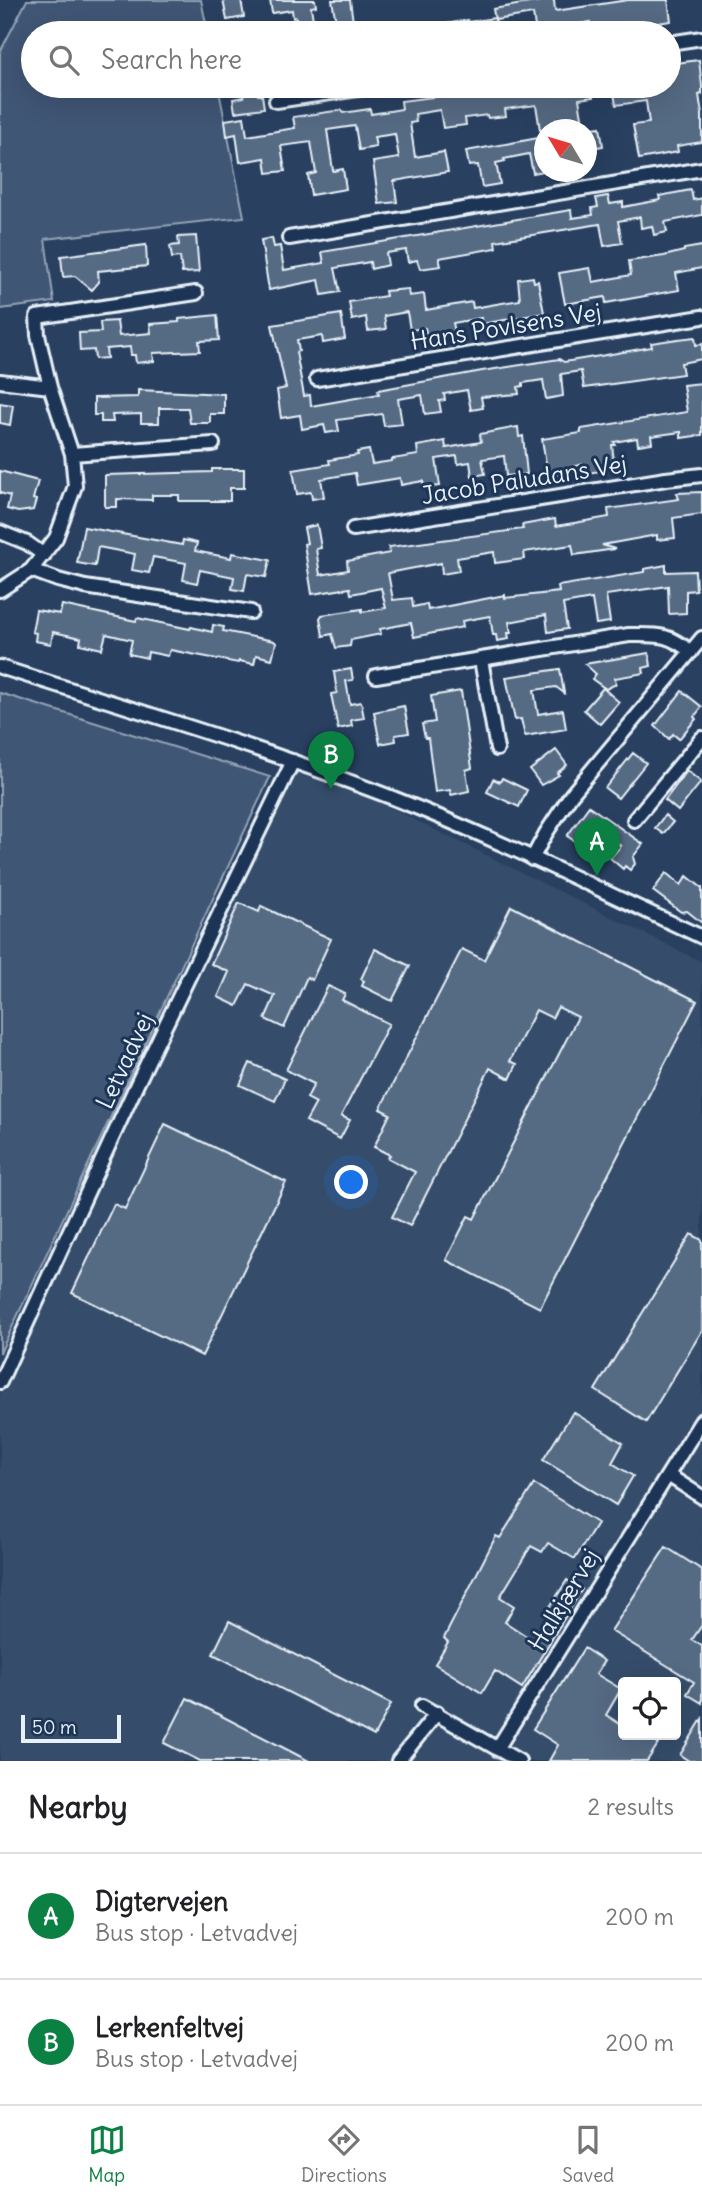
<!DOCTYPE html>
<meta charset="utf-8">
<style>
body{margin:0;font-family:Delius,sans-serif;background:#f2f2f2;color:#202124}
.controls{position:absolute;right:21px;bottom:21px;display:grid;overflow:hidden;border-radius:7px;box-shadow:0 7px 28px #0002}
.controls button{width:63px;height:63px;display:grid;place-items:center;padding:0;border:0;border-bottom:2px solid #e0e0e0;background:#fff;color:#202124;font:35px sans-serif}
.compass{position:absolute;left:534px;top:119px;width:63px;height:63px;border-radius:50%;background:#fff;box-shadow:0 7px 28px #0002;rotate:308deg}
.scale{position:absolute;left:21px;bottom:18px;width:100px;box-sizing:border-box;padding-left:7px;border:4px solid #e8f1f8;border-top:0;font-size:19px;line-height:24px;white-space:nowrap;color:#e8f1f8;-webkit-text-stroke:5px #1d3557;paint-order:stroke}
.you{position:absolute;left:352px;top:1183px;width:24px;height:24px;margin:-18px;border:5px solid #fff;border-radius:50%;background:#1a73e8;box-shadow:0 0 0 10px #1a73e833}
.badge{display:grid;place-items:center;width:46px;height:46px;border-radius:50%;background:#0b8043;color:#fff;font-size:23px;font-weight:700}
.pin{position:absolute;translate:-50% -58px;filter:drop-shadow(0 2px 4px #0008)}
.pin::after{content:'';position:absolute;top:37px;width:24px;height:21px;background:inherit;clip-path:polygon(0 0,100% 0,50% 100%)}
.list{margin:0;padding:0;list-style:none}
h2{display:flex;justify-content:space-between;align-items:center;height:91px;margin:0;padding:0 28px;font-size:30px}
h2 small{font-size:23px;font-weight:400;color:#757577}
.list li{display:grid;grid-template-columns:46px 1fr auto;gap:21px;align-items:center;box-sizing:border-box;height:126px;padding:0 28px;border-top:2px solid #e0e0e0}
.list b{display:block;font-size:26px;white-space:nowrap}
.list p{margin:0;font-size:23px;white-space:nowrap;color:#757577}
.list em{font-size:23px;font-style:normal;color:#757577}
.icon{flex:none;width:38px;height:38px;fill:none;stroke:currentColor;stroke-width:2;stroke-linecap:round;stroke-linejoin:round}
.map{position:relative;flex:none;width:702px;height:1761px;overflow:hidden}
.search{position:absolute;background:#fff;box-shadow:0 7px 28px #0002;left:21px;right:21px;top:21px;height:77px;display:flex;align-items:center;gap:18px;box-sizing:border-box;padding:0 24px;border-radius:38px;color:#757577;font-size:26px}
.sheet{height:343px;background:#fff}
nav{display:flex;justify-content:space-around;align-items:center;box-sizing:border-box;height:98px;border-top:2px solid #e0e0e0;background:#fff;font-size:19px;color:#757577}
nav a{display:grid;justify-items:center;gap:4px}
nav .on{color:#0b8043}
.map>svg:first-child{display:block}
</style>
<div class="map">
<svg width="702" height="1761" viewBox="0 0 702 1761">
<rect width="100%" height="100%" fill="#294061"/>
<filter id="ink" filterUnits="userSpaceOnUse"><feTurbulence type="fractalNoise" baseFrequency=".0143" numOctaves="2"/><feDisplacementMap in="SourceGraphic" scale="14" xChannelSelector="R" yChannelSelector="G"/><feConvolveMatrix kernelMatrix="1 2 1 2 8 2 1 2 1" color-interpolation-filters="sRGB"/></filter>
<g filter="url(#ink)">
<path fill="#364d6b" fill-rule="evenodd" d="M294,760L702,962V1761H0V1394ZM623,1682H676V1735H623Z"/>
<path fill="#415774" stroke="#94a4b6" stroke-width="2" d="M27,0H201L208,33H33V86H218L244,217L45,239L54,302L0,309V52Z
M0,693L270,777L0,1353Z"/>
<path fill="#556a83" stroke="#e8f1f8" stroke-width="2" d="M223,0H241L244,17L227,20Z
M270,0H315L316,6L311,7L315,33H299L296,17L293,18L292,10L272,13Z
M332,0H350L353,22H359L361,33H338Z
M547,0H554L555,11L628,0H668L671,21L606,31L607,33H592L590,22L552,29L553,33H536L533,14L495,20L493,9Z
M495,18L497,33H423V28L468,20V22Z
M699,60L702,86V94L699,95L702,114V142L677,146L678,152L639,159L633,125L649,123L646,101L616,105L614,93L630,90V86H669V64Z
M242,86H256L258,95H262L264,108L235,112L233,99L244,97Z
M541,86H591L593,97L579,99L584,130H540L536,105L505,109L506,116L488,118L487,115L465,118L466,125L443,128L440,110L415,114L416,122L410,123L415,157L444,152L448,172L394,181L397,202L379,204L373,162L399,158L395,134L374,137L376,147L359,150L355,126L327,130L333,171L343,169L346,189L311,195L308,175L316,173L311,142L281,146L285,171L267,173L265,158L240,162L236,134L227,136L225,120L244,117L247,136L295,128L293,117L342,110L343,113L370,109L371,114L402,109L401,101L511,87V89L519,88V94L542,91Z
M600,127L603,146L586,149V129Z
M544,137V171L533,173L529,154L504,159L505,161L496,163L500,184L482,187L478,165L469,166L466,151Z
M691,190L693,200L702,198V215L665,222L667,232L654,235L652,226L641,228L640,217L618,221L622,243L604,246L600,224L495,241L496,248L439,258L441,266L420,269L417,260L408,262L406,250L386,253L388,265L371,269L370,262L335,268L340,292L322,295L319,280L269,290L261,240L272,238L274,247L280,246L284,270L324,263L322,252L571,210L572,218L593,215L592,208L598,207L596,198L608,196L610,204L623,202V207L660,200L659,196Z
M196,236L199,272L182,273L180,257L172,258L170,246L179,245L178,237Z
M146,245L147,266L98,271L99,282L92,290L75,276L63,277L61,256Z
M702,246V268L676,273L679,290L606,303L605,297L565,304L559,273L590,268L593,282L631,275L629,261L664,256L684,251V249Z
M533,277L534,282L538,281L544,313L482,324L481,318L453,323L455,332L427,337L425,328L410,330L407,312L384,316L386,329L368,331L366,317L352,320L349,302L386,296L385,291L408,289L409,296L424,294L426,310L472,302L473,308L520,300L518,279Z
M341,314L345,339L323,343L322,336L297,340L299,351L296,352L304,396L310,395L311,406L379,394L378,390L482,371L559,359L564,362L600,356L652,347L651,343L678,339L695,337L696,345L702,344V359L681,363L683,374L584,388L581,371L561,374L563,396L546,399L543,380L523,383V386L518,387L519,394L481,397L483,408L471,410L467,390L444,394L445,400L439,401L441,412L425,414L422,395L398,399L402,424L384,426L382,414L337,420L339,431L326,433L324,425L302,429L300,415L281,418L277,390L286,388L272,325Z
M217,315L219,340L199,341L200,351L153,353L154,361L136,363L135,355H131L130,347L106,349L107,358L95,359L94,350L80,351L79,333L101,332L100,322L117,321L119,336L151,333L150,324L179,322V319Z
M702,383V435L681,438V432L651,436L652,443L638,445L637,438L614,442L615,445H612L614,462L600,464L601,471L587,473L585,464L566,468V473L548,476L542,439L581,433V429L687,412L683,385Z
M138,390L224,394V414H210V423H190L188,408H159V423H141V414L112,415L113,422H101V415H94V398L138,397Z
M0,403L13,405L10,425L0,423Z
M518,427L519,437L523,436L527,474L506,476L504,456L482,459L485,474L472,476L470,462L458,464L457,456L436,459L440,486L424,488L423,481L401,485L400,478L357,485L355,473L321,479L324,497L312,499L311,492L297,494L293,470L330,464L329,460L358,455L357,452L369,450L372,464L392,461V459L418,455L417,446L445,441L446,448L481,442L480,434Z
M212,469H244V488H230V501H179V495H152V500L117,499V507H105V475L212,472Z
M0,471L38,481L33,499L36,500L33,510L18,512L7,509L10,496L0,493Z
M702,492V514L673,518L675,538L657,540V535L602,545L615,549L574,555L572,545L524,552L525,559L495,563L494,552L457,558L459,571L442,574L441,563L388,573L393,600L412,598L413,607L427,604L428,610L505,595V598L559,592L558,586L644,572V569L666,565V572L695,571L696,590L686,591V613L669,614L668,586L606,595L610,622L596,624L592,599L563,604L567,629L548,632L546,615L509,622L511,633H508L509,639L497,641L496,635H493L490,616L462,621L463,627L414,637L411,623L380,629L381,634L351,640L350,646L336,648L332,634L323,636L320,618L322,615L362,609V612L386,608L381,588L351,594L350,588L312,594L304,544L307,543L304,528L317,525L321,548L316,549L320,575L348,570L347,561L390,553L389,547L523,529L522,525L555,519L556,526L580,522L609,517L608,509L679,499L677,493Z
M84,527L182,545L183,540L197,543L195,551L231,558L232,553L270,560L266,577L247,574L244,591L232,589L234,577L200,570L197,583L183,580L186,563L153,557L149,573L132,570L135,554L98,547L95,566L77,563Z
M62,605L136,621L137,618L190,629L191,627L212,632L213,625L224,627L223,631L274,641L276,643L272,659L256,655L254,664L239,661L238,663L170,650L168,656L148,652L147,658L129,654L132,640L106,634L102,649L80,644L81,638L53,632L51,644L35,641L36,633L32,632L36,610L60,614Z
M649,653L651,666L643,668L644,673L615,678L616,684L606,689L592,679L596,674L585,664Z
M351,669L353,680L346,681L350,704L361,702L364,718L351,720L352,726L338,729L331,694L337,693L334,672Z
M560,669L564,693L556,687L534,690L538,714L563,710L566,729L525,736L521,719L515,720L506,677Z
M603,688L619,702L600,724L584,710Z
M461,691L472,768L466,770L469,791L451,795L450,790L435,792L428,738H425L422,724L435,722L431,696Z
M682,691L702,707L694,717L696,719L679,739L673,734L669,739L655,726Z
M404,706L409,733L395,735L396,741L380,744L374,712Z
M556,750L567,765L557,773L559,775L541,785L530,770Z
M633,753L646,763L618,798L605,788Z
M687,771L701,782L678,811L665,800Z
M502,778L527,790L519,807L487,792L493,779L500,782Z
M589,806L643,844L633,857L635,864L630,870L625,866L623,869L610,858L621,846L601,832L596,838L590,834L582,846L567,836Z
M665,815L673,822L663,834L655,828Z
M666,873L681,885L687,876L702,888V923L687,911L681,912L653,891Z
M239,903L259,912L261,906L331,939L312,980L307,977L284,1028L265,1019L275,996L248,984L237,1006L218,997L229,972L211,964Z
M511,906L697,1001L540,1308L446,1260L468,1216L474,1219L578,1017L558,1007L552,1018L536,1010L510,1061L517,1064L510,1079L490,1068L410,1226L392,1217L415,1172L388,1158L390,1155L374,1147L390,1114L380,1109L462,949L484,960Z
M375,949L410,966L392,1001L362,986L364,981L361,979Z
M328,986L345,994L342,1000L389,1024L341,1116L350,1120L340,1139L306,1121L316,1103L307,1098L314,1084L286,1070Z
M250,1063L285,1079L275,1101L240,1085Z
M165,1124L286,1182L202,1356L72,1293L114,1204L125,1209Z
M691,1234L702,1240V1331L646,1422L595,1390Z
M573,1412L623,1443L612,1463L633,1476L616,1505L543,1460Z
M534,1484L597,1523L575,1559L548,1543L542,1552L531,1546L500,1597L514,1606L505,1622L534,1641L550,1615L546,1613L567,1580L582,1589L522,1688L495,1671L482,1693L435,1664L448,1642L444,1638L496,1536L500,1538Z
M666,1547L702,1570V1625L692,1640L702,1646V1703L687,1694L694,1682L611,1631Z
M229,1621L391,1704L374,1736L213,1654Z
M584,1648L604,1661L596,1674L621,1689L606,1715L623,1726V1735H664L647,1761H549L558,1745L533,1729Z
M187,1698L309,1761H200L164,1743Z
M702,1719V1761H689L680,1755Z"/>
<g fill="none" stroke-linecap="round" stroke-linejoin="round">
<g stroke="#e8f1f8" stroke-width="18">
<path id="minor" d="M669,43L702,38
M276,101L378,86
M289,238L702,169
M317,379L702,317
M0,381L50,387
M72,454L213,444
M353,529L666,479L702,475
M0,532L27,543L44,555
M31,570L58,580L85,587L251,612
M0,590L31,570L56,538L75,486L72,454L50,387L38,335L37,317L196,293
M481,660L497,749
M0,667C131,709 264,748 393,798C498,839 599,890 702,937
M376,676L629,635C658,635 668,633 691,652
M634,820L702,738
M532,859L546,833L571,795L702,638
M0,1382L138,1082L293,761
M668,1475L702,1497
M422,1706L519,1761
M497,1749L702,1420
M398,1761L437,1713"/>
</g>
<use href="#minor" stroke="#1d3557" stroke-width="12"/>
</g>
</g>
<g text-anchor="middle" stroke-width="6" stroke-linejoin="round" paint-order="stroke">
<g font-size="24" fill="#e8f1f8" stroke="#1d3557">
<text transform="translate(506 327) rotate(-9)" y="8">Hans Povlsens Vej</text>
<text transform="translate(524 480) rotate(-9)" y="8">Jacob Paludans Vej</text>
<text transform="translate(125 1061) rotate(-65)" y="8">Letvadvej</text>
<text transform="translate(564 1600) rotate(-59)" y="8">Halkjærvej</text>
</g>
</g>
</svg>
<div class="controls">
<button><svg class="icon" aria-label="locate" viewBox="0 0 24 24"><circle cx="12" cy="12" r="6"/><path d="M12 2v4M12 18v4M2 12h4M18 12h4"/></svg></button>
</div>
<svg class="compass" viewBox="-18 -18 36 36"><path d="M0-13l5 13h-10z" fill="#e53935"/><path d="M0 13l5-13h-10z" fill="#757577"/></svg>
<div class="scale">50 m</div>
<div class="you"></div>
<div class="pin badge" style="left:597px;top:876px">A</div>
<div class="pin badge" style="left:331px;top:789px">B</div>
<div class="search"><svg class="icon" aria-label="search" viewBox="0 0 24 24"><circle cx="10" cy="10" r="6"/><path d="M15 15l6 6"/></svg>Search here</div>
</div>
<section class="sheet">
<h2>Nearby<small>2 results</small></h2>
<ul class="list">
<li><span class="badge">A</span><div><b>Digtervejen</b><p>Bus stop · Letvadvej</p></div><em>200 m</em></li>
<li><span class="badge">B</span><div><b>Lerkenfeltvej</b><p>Bus stop · Letvadvej</p></div><em>200 m</em></li>
</ul>
</section>
<nav>
<a class="on"><svg class="icon" aria-label="map" viewBox="0 0 24 24"><path d="M3 6l6-2 6 2 6-2v14l-6 2-6-2-6 2zM9 4v14M15 6v14"/></svg>Map</a>
<a><svg class="icon" aria-label="directions" viewBox="0 0 24 24"><path d="M12 3l9 9-9 9-9-9zM9 14v-3h6M13 9l2 2-2 2"/></svg>Directions</a>
<a><svg class="icon" aria-label="saved" viewBox="0 0 24 24"><path d="M7 4h10v16l-5-4-5 4z"/></svg>Saved</a>
</nav>
